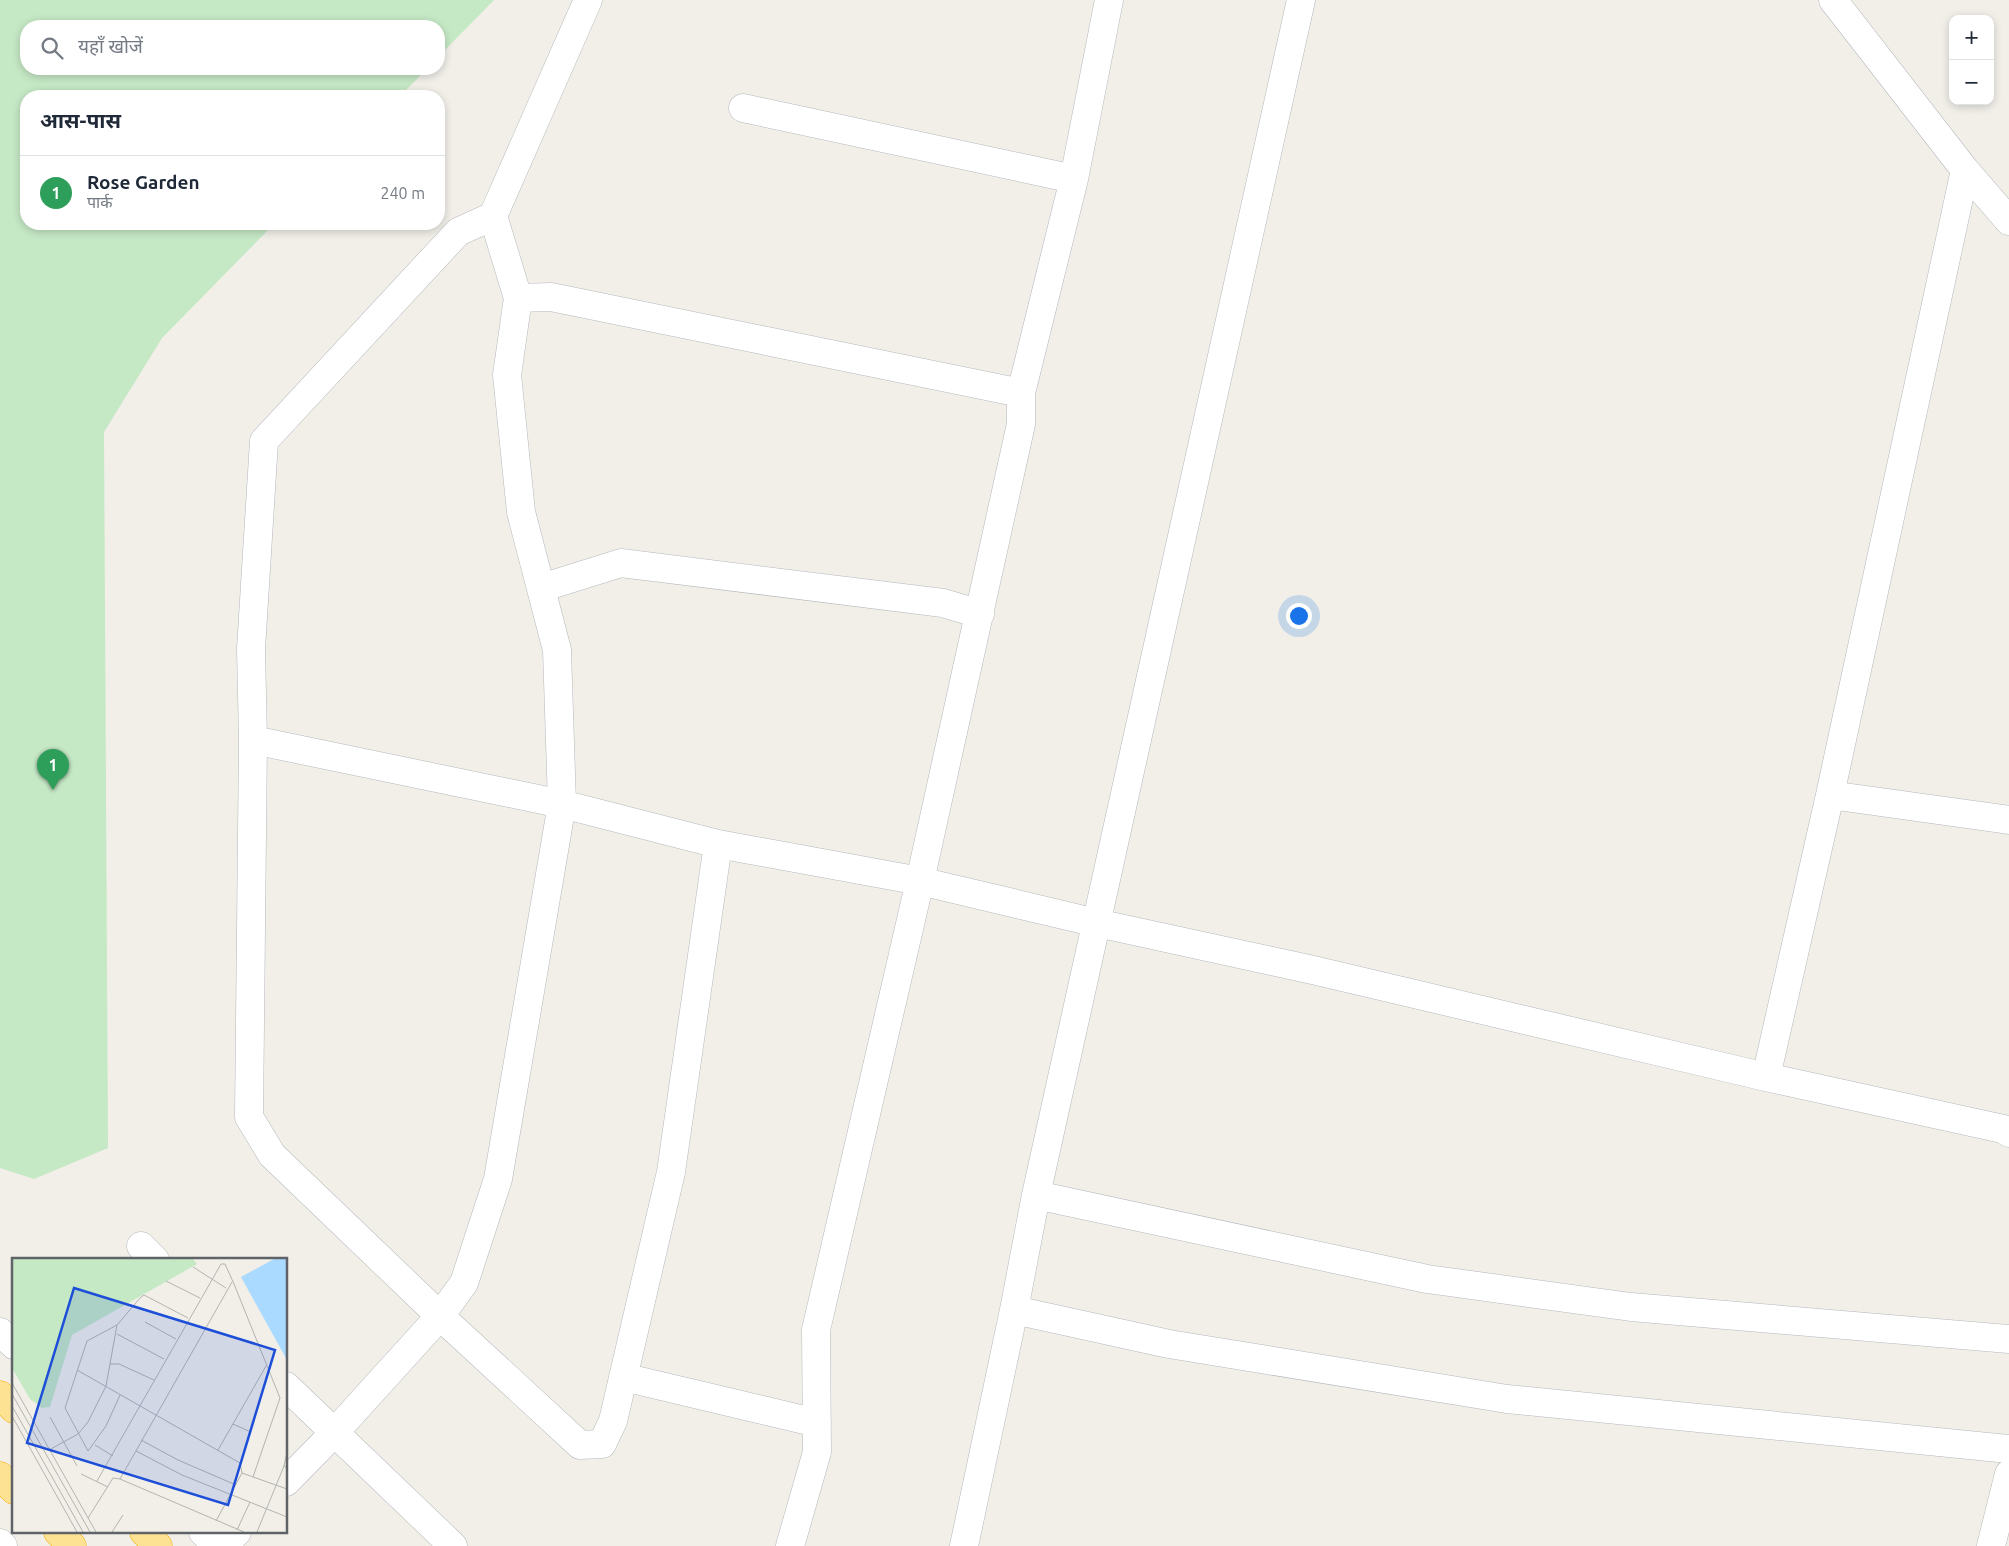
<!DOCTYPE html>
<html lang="hi">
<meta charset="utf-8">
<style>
body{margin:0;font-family:Ubuntu,"Noto Sans Devanagari",sans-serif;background:#f2f2f3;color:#1f2937}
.controls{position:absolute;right:15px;top:15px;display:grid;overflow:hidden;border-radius:10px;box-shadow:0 2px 8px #0003}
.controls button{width:45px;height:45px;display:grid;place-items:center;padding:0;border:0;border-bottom:1px solid #e0e1e3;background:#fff;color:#1f2937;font:25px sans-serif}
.you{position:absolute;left:1298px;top:615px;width:18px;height:18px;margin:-12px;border:4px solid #fff;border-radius:50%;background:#1a73e8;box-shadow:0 0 0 8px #1a73e833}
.badge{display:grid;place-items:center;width:32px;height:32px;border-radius:50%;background:#2563eb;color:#fff;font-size:16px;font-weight:700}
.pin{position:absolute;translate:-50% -41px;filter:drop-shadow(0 1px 2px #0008)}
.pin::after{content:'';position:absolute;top:26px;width:18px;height:15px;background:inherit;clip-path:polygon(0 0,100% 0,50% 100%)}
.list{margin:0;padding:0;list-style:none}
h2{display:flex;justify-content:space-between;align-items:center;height:65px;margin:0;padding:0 20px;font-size:21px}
h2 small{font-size:16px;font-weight:400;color:#747a83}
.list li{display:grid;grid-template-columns:32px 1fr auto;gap:15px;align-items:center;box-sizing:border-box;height:75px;padding:0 20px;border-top:1px solid #e0e1e3}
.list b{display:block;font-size:19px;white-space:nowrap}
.list p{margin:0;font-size:16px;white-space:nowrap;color:#747a83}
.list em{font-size:16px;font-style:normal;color:#747a83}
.icon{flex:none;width:28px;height:28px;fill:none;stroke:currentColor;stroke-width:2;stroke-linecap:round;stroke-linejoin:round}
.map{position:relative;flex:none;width:2009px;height:1546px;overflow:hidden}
.search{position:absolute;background:#fff;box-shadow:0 2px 8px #0003;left:20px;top:20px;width:425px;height:55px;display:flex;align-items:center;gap:12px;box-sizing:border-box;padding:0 18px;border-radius:20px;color:#747a83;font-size:19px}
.panel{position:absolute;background:#fff;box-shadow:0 2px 8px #0003;left:20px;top:90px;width:425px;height:140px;border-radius:20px}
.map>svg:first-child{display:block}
</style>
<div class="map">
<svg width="2009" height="1546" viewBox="0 0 2009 1546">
<rect width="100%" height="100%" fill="#f1efe8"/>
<path fill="#c5e8c5" d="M0,0H494L439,56V26H26V69H427L400,96H26V224H274L162,338L104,432L108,1148L34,1179L0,1168Z"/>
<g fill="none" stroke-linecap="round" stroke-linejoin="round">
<g stroke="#b5b8bc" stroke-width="29">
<path id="street" d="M1833,0L1965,170L2009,221
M743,108L1074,179
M493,216L458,232L264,441L251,649L253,740L249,1117L272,1155L440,1316L580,1445L602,1444L613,1421L671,1172L718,844
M518,298L551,297L1021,393
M541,588L621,563L943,603L980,614
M253,740L562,804L718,844L920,881L1097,923L1313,970L1766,1077L2003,1129L2009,1133
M1830,795L2009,820
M1766,1077L1830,795L1965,170
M1036,1195L1427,1279L1631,1307L2009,1339
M141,1246L155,1260
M1014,1310L1169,1344L1507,1399L2009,1449
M0,1332L14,1345
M623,1377L817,1423
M286,1386L453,1546
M286,1482L334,1433L440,1316L464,1283L498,1179L562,804L557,650L521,512L507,375L518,298L493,216L588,0
M203,1532L217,1546
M0,1543L3,1546
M223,1546L237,1532
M790,1546L817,1452L816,1330L920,881L1021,424V393L1074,179L1109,0
M964,1546L1014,1310L1036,1195L1301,0
M1991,1546L2009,1474"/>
</g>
<g stroke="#f9ab00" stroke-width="29">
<path id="highway" d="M0,1395L14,1409
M0,1476L14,1490
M58,1532L72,1546
M144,1532L158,1546"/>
</g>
<use href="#street" stroke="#fff" stroke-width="28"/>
<use href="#highway" stroke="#fde293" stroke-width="28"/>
</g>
<g transform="translate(12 1258)">
<rect width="275" height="275" fill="#f1efe8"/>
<path d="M0,1H181L185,6L60,77L38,149L30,150L18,141L0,110Z" fill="#c5e8c5"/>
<path d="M262,1H275V102L229,19Z" fill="#aadaff"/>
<path fill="none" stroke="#b3b3b1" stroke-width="1" d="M181,9L214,30M154,23L188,40M220,24L108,221L232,274M133,64L164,81M105,67L75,83L53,150L76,193L94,168L108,137M105,76L152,101M98,106H107L142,122M65,112L228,205L230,215L204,263M0,125L84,274M0,136L78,274M0,148L71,274M0,158L65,274M38,159L65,208M221,166L239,174M129,182L166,202L224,227M83,187L101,198M37,192L66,176L76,164L94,128L105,67L129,39L132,37L176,60M206,192L254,108M124,193L170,217L275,259M275,194L272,208L275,210M230,215L275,231M69,216L96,229M85,223L209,6H213L222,26L268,140L241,219M76,260L101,220L108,221M225,272L238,244M100,274L111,257M245,274L272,208"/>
<path fill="#1d4ed8" fill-opacity="0.15" stroke="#1d4ed8" stroke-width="2.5" d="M62,30L263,92L216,247L15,185Z"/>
<rect width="275" height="275" fill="none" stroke="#5f6368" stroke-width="2.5"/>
</g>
</svg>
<div class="controls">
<button>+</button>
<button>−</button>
</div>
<div class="you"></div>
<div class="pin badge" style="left:53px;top:790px;background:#2e9e5b">1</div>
<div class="search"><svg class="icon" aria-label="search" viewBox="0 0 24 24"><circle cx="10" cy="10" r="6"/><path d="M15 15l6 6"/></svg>यहाँ खोजें</div>
<section class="panel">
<h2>आस-पास<small></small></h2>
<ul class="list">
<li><span class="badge" style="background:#2e9e5b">1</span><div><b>Rose Garden</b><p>पार्क</p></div><em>240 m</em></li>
</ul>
</section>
</div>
